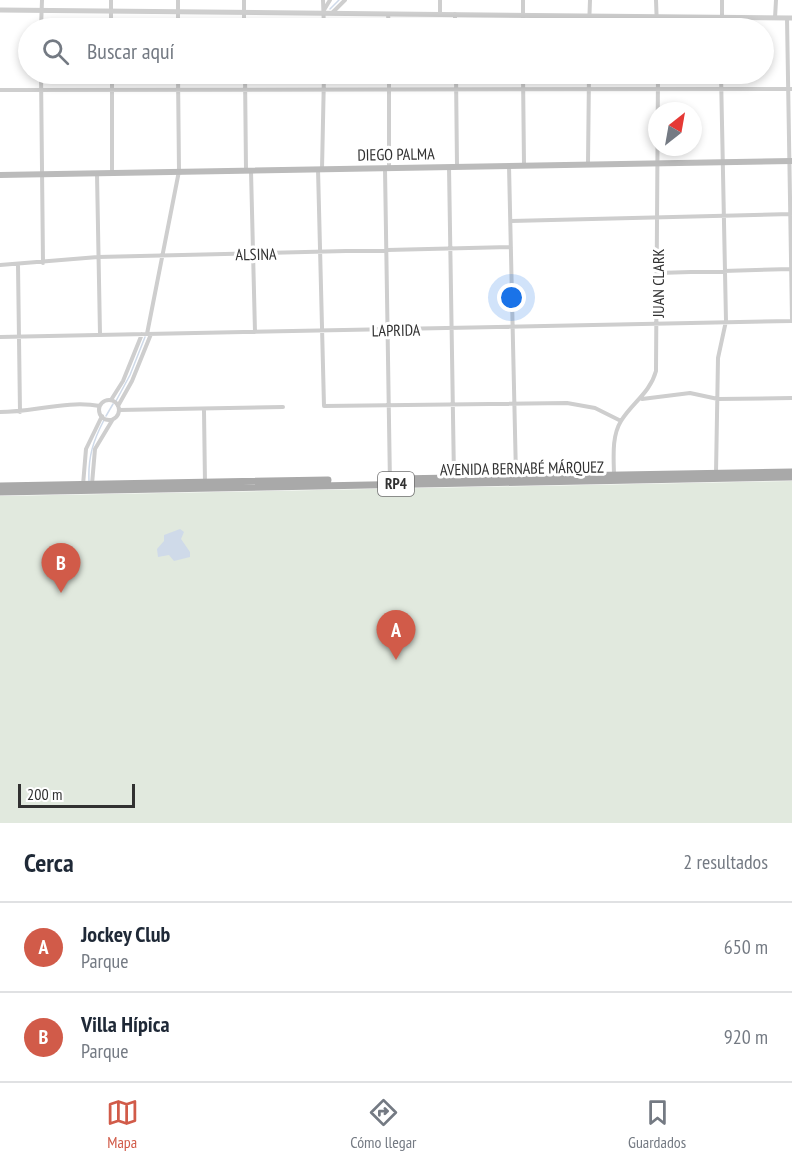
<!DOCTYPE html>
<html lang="es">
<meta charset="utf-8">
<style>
body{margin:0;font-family:"PT Sans Narrow",sans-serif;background:#f6f6f7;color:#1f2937}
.compass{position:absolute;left:648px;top:102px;width:54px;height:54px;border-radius:50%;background:#fff;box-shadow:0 3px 9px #0003;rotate:31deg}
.scale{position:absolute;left:18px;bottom:15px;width:117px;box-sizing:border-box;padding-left:6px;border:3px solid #313131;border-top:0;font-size:16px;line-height:21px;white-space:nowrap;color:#313131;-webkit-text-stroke:4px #fff;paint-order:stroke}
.you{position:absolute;left:512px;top:298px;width:21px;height:21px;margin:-15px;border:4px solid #fff;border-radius:50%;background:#1a73e8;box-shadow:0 0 0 9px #1a73e833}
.badge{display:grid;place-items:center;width:39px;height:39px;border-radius:50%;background:#d15b49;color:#fff;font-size:20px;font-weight:700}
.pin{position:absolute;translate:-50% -50px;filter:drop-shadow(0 2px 3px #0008)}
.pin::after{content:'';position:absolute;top:32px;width:21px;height:18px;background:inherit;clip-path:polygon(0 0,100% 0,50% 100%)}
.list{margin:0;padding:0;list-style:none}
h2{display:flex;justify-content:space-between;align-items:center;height:78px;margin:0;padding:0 24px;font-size:26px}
h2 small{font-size:20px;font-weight:400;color:#747a83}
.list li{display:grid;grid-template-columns:39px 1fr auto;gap:18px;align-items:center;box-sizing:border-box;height:90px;padding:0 24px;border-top:2px solid #e0e1e3}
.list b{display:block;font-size:22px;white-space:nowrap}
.list p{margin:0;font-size:20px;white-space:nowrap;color:#747a83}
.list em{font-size:20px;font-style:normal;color:#747a83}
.icon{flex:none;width:33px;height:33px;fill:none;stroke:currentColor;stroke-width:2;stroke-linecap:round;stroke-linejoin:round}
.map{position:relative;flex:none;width:792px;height:823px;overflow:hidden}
.search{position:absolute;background:#fff;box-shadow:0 3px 9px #0003;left:18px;right:18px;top:18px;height:66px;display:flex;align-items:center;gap:15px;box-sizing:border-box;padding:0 21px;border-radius:33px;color:#747a83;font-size:22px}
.sheet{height:258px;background:#fff}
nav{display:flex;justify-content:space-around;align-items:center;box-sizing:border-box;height:84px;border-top:2px solid #e0e1e3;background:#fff;font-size:16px;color:#747a83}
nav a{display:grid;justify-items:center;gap:3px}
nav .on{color:#d15b49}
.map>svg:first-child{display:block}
</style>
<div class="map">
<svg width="792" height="823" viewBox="0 0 792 823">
<rect width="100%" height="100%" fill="#fff"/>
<path fill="#e1e9de" d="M792,481V823H0V496Z"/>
<path fill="#cfdae9" d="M180,529L184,532L181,539L190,552V557L174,561L169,555L158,557L157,549L164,541V535Z"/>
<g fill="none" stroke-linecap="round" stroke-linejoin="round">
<path stroke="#cfdae9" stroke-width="1.5" d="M330,9L339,0
M116,401L130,375L145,337
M106,416L113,404
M89,481C88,457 93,441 104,420"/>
<path stroke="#cecece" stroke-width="4" d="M111,0V28
M178,0V28
M244,0V28
M323,0L324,28
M656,0L657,28
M324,10L330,0
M333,12L345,0
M440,12V0
M388,14L389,28
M455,14V28
M775,18L776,0
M787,18L792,319
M41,28L42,0
M523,28V0
M589,28L590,0
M722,28V0
M41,74L43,263
M112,74V173
M245,74L246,170
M456,74L457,166
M523,74L524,165
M0,90L792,89
M588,163L589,74
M509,166L516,476
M449,167L454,478
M389,168V74
M318,169L324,406L567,403L595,408L621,421
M322,169L324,74
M385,169L390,484
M251,171L255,332
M97,174L100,334
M511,221L791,214
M0,265L98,257L511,247
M18,265L20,412
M658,273L791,269
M147,334L179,171L178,74
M0,337L792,321
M642,399L690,393L718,399L792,398
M111,400L123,381L142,334
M99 410a10 10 0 1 1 20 0a10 10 0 1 1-20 0Z
M118,406L132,381L151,334
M119,410L283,407
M204,410L205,484
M0,412C33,412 67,400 100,406
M716,473L718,358L726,321L721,74
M614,477C614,460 611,437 621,421C632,403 650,393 656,371L658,74
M92,484L95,449L113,419
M83,485L86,449L102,416"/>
<path stroke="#cecece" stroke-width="5" d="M0,10L792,18"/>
<path stroke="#bbb" stroke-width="6" d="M0,175L792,161"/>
<path stroke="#a9a9a9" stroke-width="7" d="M396,479L792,472
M0,486L328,480
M0,492L792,477"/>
</g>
<g text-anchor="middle" stroke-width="6" stroke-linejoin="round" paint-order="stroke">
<rect fill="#fff" stroke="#6f6f6f" stroke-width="1.5" x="378" y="472" width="36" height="24" rx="4.5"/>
<g font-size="15" font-weight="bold" fill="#313131">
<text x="396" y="489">RP4</text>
</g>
<g font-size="16" fill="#313131" stroke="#fff">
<text transform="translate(396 154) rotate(-1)" y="6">DIEGO PALMA</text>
<text transform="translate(256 254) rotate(-1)" y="6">ALSINA</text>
<text transform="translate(658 283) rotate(-90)" y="6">JUAN CLARK</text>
<text transform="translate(396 330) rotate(-1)" y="6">LAPRIDA</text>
<text transform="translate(522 468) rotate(-1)" y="6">AVENIDA BERNABÉ MÁRQUEZ</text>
</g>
</g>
</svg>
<svg class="compass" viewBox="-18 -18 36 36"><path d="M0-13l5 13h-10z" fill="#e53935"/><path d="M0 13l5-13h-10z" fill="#747a83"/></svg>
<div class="scale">200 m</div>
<div class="you"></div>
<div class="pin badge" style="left:396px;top:660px">A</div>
<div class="pin badge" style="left:61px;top:593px">B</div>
<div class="search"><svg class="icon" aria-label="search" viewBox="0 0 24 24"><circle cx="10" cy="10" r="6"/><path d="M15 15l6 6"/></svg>Buscar aquí</div>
</div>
<section class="sheet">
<h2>Cerca<small>2 resultados</small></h2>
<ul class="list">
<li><span class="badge">A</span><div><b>Jockey Club</b><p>Parque</p></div><em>650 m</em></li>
<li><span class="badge">B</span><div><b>Villa Hípica</b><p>Parque</p></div><em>920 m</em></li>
</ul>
</section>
<nav>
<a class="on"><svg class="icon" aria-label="map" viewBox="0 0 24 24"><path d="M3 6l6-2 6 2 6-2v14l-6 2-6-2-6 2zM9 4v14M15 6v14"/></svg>Mapa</a>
<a><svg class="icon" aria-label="directions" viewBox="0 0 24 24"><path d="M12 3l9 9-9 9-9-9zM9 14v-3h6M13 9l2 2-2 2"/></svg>Cómo llegar</a>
<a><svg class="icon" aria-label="saved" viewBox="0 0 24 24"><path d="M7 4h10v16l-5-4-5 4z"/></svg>Guardados</a>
</nav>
